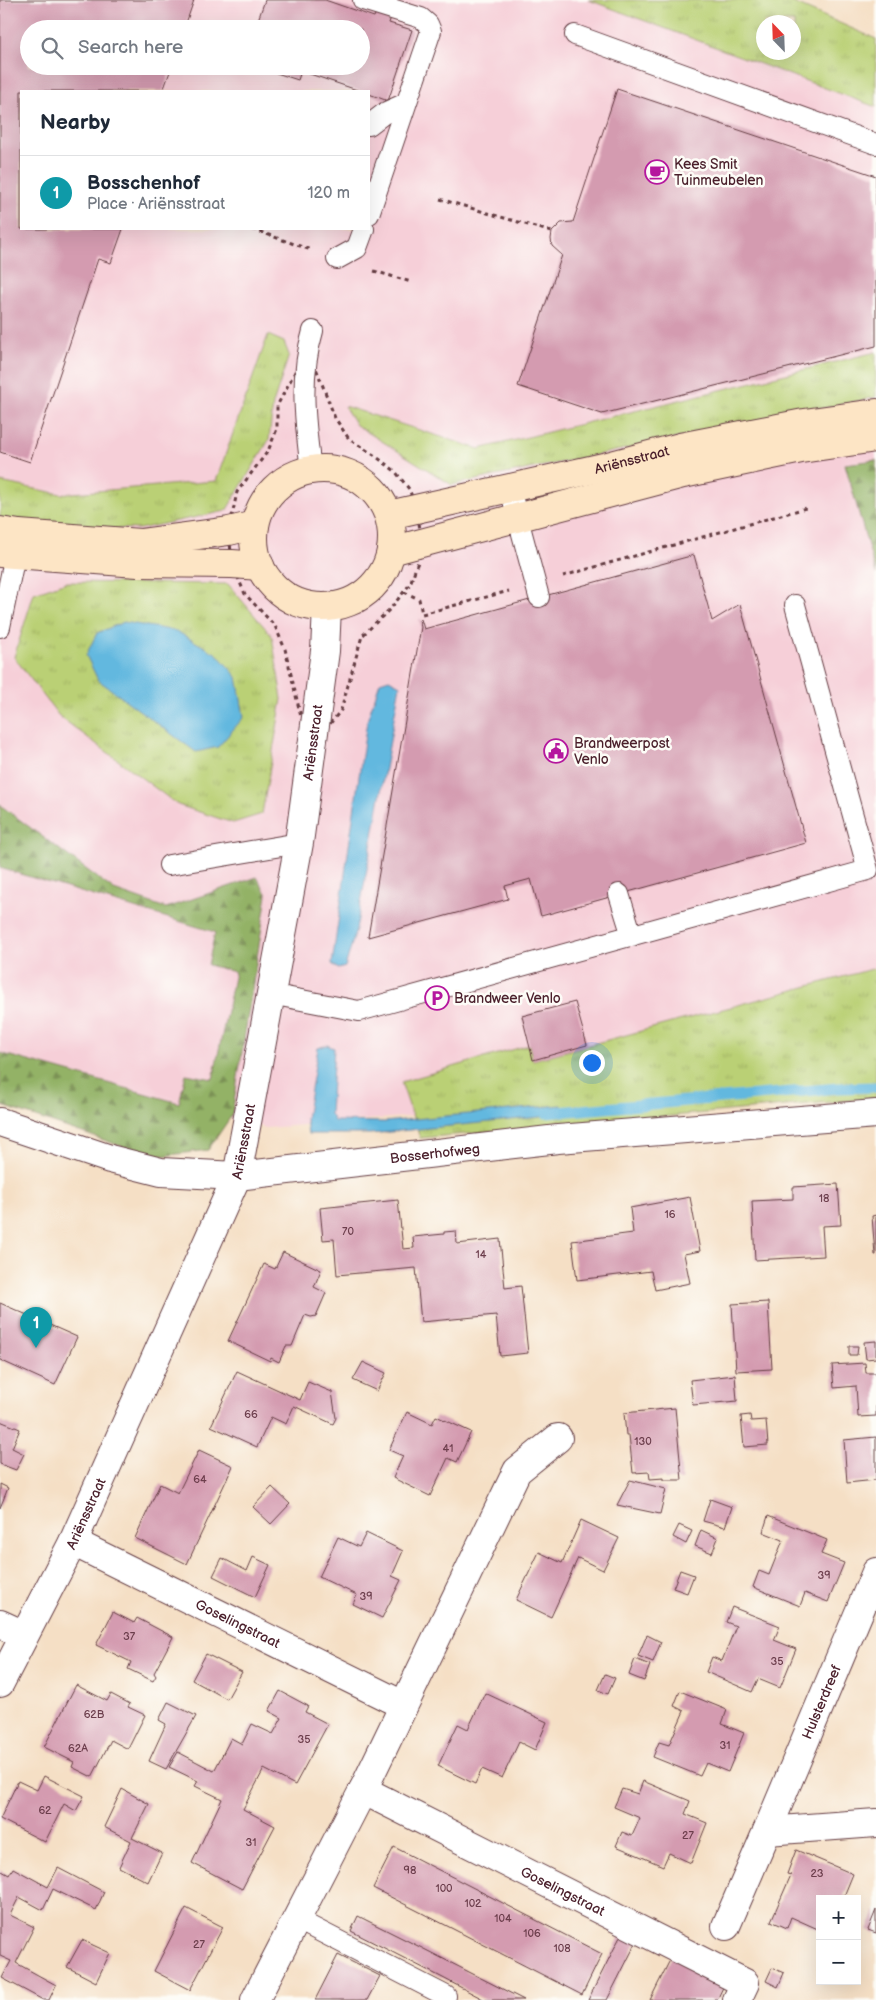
<!DOCTYPE html>
<meta charset="utf-8">
<style>
body{margin:0;font-family:"Balsamiq Sans",sans-serif;background:#f2f2f3;color:#1f2937}
.controls{position:absolute;right:15px;bottom:15px;display:grid;overflow:hidden;border-radius:0px;box-shadow:0 5px 20px #0002}
.controls button{width:45px;height:45px;display:grid;place-items:center;padding:0;border:0;border-bottom:1px solid #e0e1e3;background:#fff;color:#1f2937;font:25px sans-serif}
.compass{position:absolute;left:756px;top:15px;width:45px;height:45px;border-radius:50%;background:#fff;box-shadow:0 5px 20px #0002;rotate:337deg}
.you{position:absolute;left:591px;top:1062px;width:18px;height:18px;margin:-12px;border:4px solid #fff;border-radius:50%;background:#1a73e8;box-shadow:0 0 0 8px #1a73e833}
.badge{display:grid;place-items:center;width:32px;height:32px;border-radius:50%;background:#d93025;color:#fff;font-size:16px;font-weight:700}
.pin{position:absolute;translate:-50% -41px;filter:drop-shadow(0 1px 2px #0008)}
.pin::after{content:'';position:absolute;top:26px;width:18px;height:15px;background:inherit;clip-path:polygon(0 0,100% 0,50% 100%)}
.list{margin:0;padding:0;list-style:none}
h2{display:flex;justify-content:space-between;align-items:center;height:65px;margin:0;padding:0 20px;font-size:21px}
h2 small{font-size:16px;font-weight:400;color:#747a83}
.list li{display:grid;grid-template-columns:32px 1fr auto;gap:15px;align-items:center;box-sizing:border-box;height:75px;padding:0 20px;border-top:1px solid #e0e1e3}
.list b{display:block;font-size:19px;white-space:nowrap}
.list p{margin:0;font-size:16px;white-space:nowrap;color:#747a83}
.list em{font-size:16px;font-style:normal;color:#747a83}
.icon{flex:none;width:28px;height:28px;fill:none;stroke:currentColor;stroke-width:2;stroke-linecap:round;stroke-linejoin:round}
.map{position:relative;flex:none;width:876px;height:2000px;overflow:hidden}
.search{position:absolute;background:#fff;box-shadow:0 5px 20px #0002;left:20px;top:20px;width:350px;height:55px;display:flex;align-items:center;gap:12px;box-sizing:border-box;padding:0 18px;border-radius:28px;color:#747a83;font-size:19px}
.panel{position:absolute;background:#fff;box-shadow:0 5px 20px #0002;left:20px;top:90px;width:350px;height:140px;border-radius:0px}
.map>svg:first-child{display:block}
</style>
<div class="map">
<svg width="876" height="2000" viewBox="0 0 876 2000">
<defs>
<pattern id="grass-tufts" width="24" height="20" patternUnits="userSpaceOnUse" patternTransform="scale(1.25)"><rect width="24" height="20" fill="#bad074"/><path d="M3 7l-1-3M5 7V3M7 7l1-3M15 17l-1-3M17 17v-4M19 17l1-3" fill="none" stroke="#a1b265"/></pattern>
<pattern id="forest-firs" width="22" height="20" patternUnits="userSpaceOnUse" patternTransform="scale(1.25)"><rect width="22" height="20" fill="#93b266"/><path d="M5 1l3.5 6h-7zM16 11l3.5 6h-7z" fill="#7a9054"/></pattern>
</defs>
<rect width="100%" height="100%" fill="#fdfcf7"/>
<filter id="ink" filterUnits="userSpaceOnUse"><feTurbulence type="fractalNoise" baseFrequency=".02" numOctaves="2"/><feDisplacementMap in="SourceGraphic" scale="10" xChannelSelector="R" yChannelSelector="G"/><feConvolveMatrix kernelMatrix="1 2 1 2 8 2 1 2 1" color-interpolation-filters="sRGB"/></filter>
<filter id="wash" filterUnits="userSpaceOnUse"><feTurbulence type="fractalNoise" baseFrequency=".0096" numOctaves="4" result="noise"/><feDisplacementMap in="SourceGraphic" scale="20" xChannelSelector="R" yChannelSelector="G"/><feGaussianBlur stdDeviation="1.12" result="paint"/><feColorMatrix in="noise" values="0 0 0 0 0 0 0 0 0 0 0 0 0 0 0 0 0 1.4 0 .05"/><feComposite in="paint" operator="in"/></filter>
<g filter="url(#wash)">
<rect width="100%" height="100%" fill="#f5dfc5"/>
<path fill="#f6cfd8" fill-rule="evenodd" d="M0,0H604L876,101V1079L266,1128L0,1060ZM29,29H361V66H29ZM21,91H369V229H21Z"/>
<path fill="url(#grass-tufts)" stroke="#827850" fill-rule="evenodd" d="M589,0H787L876,39V107ZM764,22H794V52H764Z
M268,335L284,342L289,355L273,404L269,440L226,511L139,529L44,527L0,518V482L61,494L216,481Z
M876,352V397L452,485L356,425L344,406L479,449Z
M66,582L228,584L272,636L282,699L262,814L233,823L178,805L59,716L14,657L34,593Z
M876,968V1098L420,1138L401,1082L529,1045L533,1060Z"/>
<path fill="url(#forest-firs)" stroke="#6e6848" d="M876,460V574L845,464Z
M0,805L114,890L166,908L257,877L267,895L232,1115L208,1150L154,1157L0,1105V1053L179,1103L186,1074L213,1079L235,972L208,965L215,932L0,868Z"/>
<path fill="#62b8df" stroke="#566c85" d="M124,622L176,631L217,654L237,677L244,717L218,747L196,752L98,680L86,655L97,633Z
M389,679L400,685L356,930L345,967L338,969L332,964L367,721L380,682Z
M327,1045L334,1048L330,1114L334,1121L384,1122L561,1105V1115L370,1134H308L306,1119L318,1048Z"/>
<g fill="none" stroke-linecap="round" stroke-linejoin="round">
<path stroke="#62b8df" stroke-width="11" d="M546,1113L839,1088L876,1087"/>
</g>
<g id="blocks">
<path fill="#d49bb0" d="M0,0H194L184,29H29V66H172L163,91H21V229H123L111,263L98,259L30,462L0,452Z
M265,0H325L374,17L376,13L391,17L389,23L412,30L388,101L369,94V91H360L301,71L298,80L258,67L361,66V29H255Z
M617,89L876,176V346L602,414L518,386L562,255L552,246L551,239L552,232L561,223L573,222Z
M694,555L712,621L740,604L806,843L541,916L531,879L505,886L508,899L368,937L421,627L419,620L421,619L424,629Z
M575,1002L587,1045L533,1060L522,1016Z
M838,1184L841,1225L822,1226L824,1256L755,1260L752,1201L793,1199V1187Z
M690,1197L700,1251L684,1254L690,1283L655,1290L651,1271L577,1280L572,1241L633,1233L630,1208Z
M398,1200L403,1249L414,1248L413,1237L444,1234V1232L456,1231L457,1244L500,1239L505,1288L521,1286L528,1353L500,1356L496,1315L421,1322L416,1268L337,1275L334,1239L323,1240L320,1208Z
M876,1215V1255H875L872,1216Z
M283,1252L321,1270L314,1287L326,1293L316,1316L311,1317L305,1315L292,1346H286L279,1362L271,1358L270,1361L228,1341L264,1264L275,1269Z
M768,1302L772,1369L736,1371L732,1304Z
M0,1303L77,1337L55,1385L0,1360Z
M876,1341V1358L866,1359L864,1342Z
M849,1346H858L857,1355H849Z
M363,1362L386,1373L377,1391L353,1380Z
M865,1363L866,1373H876V1416L858,1417L856,1386L834,1388L832,1365Z
M237,1371L300,1400L308,1382L332,1392L336,1418L333,1424L294,1406L286,1424L271,1417L257,1447L211,1426Z
M735,1375L737,1401L693,1405L690,1380Z
M675,1408L682,1480H664V1478L650,1479L649,1472L633,1473L629,1435H626L624,1413Z
M407,1412L432,1424L436,1416L471,1432L457,1462L448,1458L430,1496L393,1478L403,1456L389,1450Z
M750,1415L751,1421L766,1420L768,1445L744,1447L741,1416Z
M0,1421L20,1429L12,1448L24,1454L16,1470L0,1464Z
M876,1437V1480L847,1483L844,1440Z
M199,1450L233,1466L187,1564L135,1538L160,1484L178,1493Z
M630,1480L666,1489L660,1514L617,1505Z
M0,1484L8,1488L0,1508Z
M272,1487L290,1504L271,1524L253,1507Z
M710,1499L732,1507L725,1527L703,1521Z
M768,1516L827,1540L821,1554L844,1563L828,1602L805,1593L800,1606L753,1587L759,1571L769,1575L783,1540L763,1532Z
M581,1520L619,1538L603,1570L578,1558L551,1617L516,1600L539,1552L562,1563Z
M679,1525L692,1531L686,1544L673,1537Z
M701,1530L718,1538L712,1553L695,1546Z
M366,1533L403,1551L392,1576L401,1580L382,1618L353,1604L357,1595L319,1577L338,1537L359,1547Z
M253,1557L270,1565L255,1597L213,1576L222,1558L247,1571Z
M680,1570L694,1575L687,1593L673,1588Z
M732,1607L780,1626L774,1640L796,1649L780,1688L758,1679L752,1692L706,1672L712,1657L722,1661L736,1626L726,1622Z
M113,1612L134,1623L137,1618L173,1637L154,1673L156,1676L153,1681L128,1669L131,1662L96,1645Z
M647,1635L661,1642L653,1662L638,1656Z
M206,1654L242,1672L227,1699L192,1680Z
M635,1659L650,1665L644,1681L629,1675Z
M605,1674L615,1678L608,1694L598,1690Z
M76,1685L107,1701L111,1694L130,1704L128,1707L145,1715L128,1749L111,1740L92,1777L72,1767L74,1762L44,1747Z
M280,1691L308,1706L305,1712L328,1724L295,1785L264,1769L243,1809L275,1826L242,1889L192,1863L222,1799L195,1786L198,1781L169,1767L178,1752L214,1771L231,1738L242,1744L252,1724L273,1734L282,1718L269,1711Z
M680,1691L727,1710L722,1724L744,1733L728,1772L706,1763L700,1776L653,1757L659,1742L669,1745L684,1711L674,1706Z
M485,1693L547,1722L535,1750L519,1742L502,1778L482,1769L475,1784L438,1766L458,1724L468,1729Z
M168,1702L196,1716L166,1769L149,1761L166,1724L159,1720Z
M44,1776L84,1796L76,1811L64,1804L45,1842L0,1819L18,1781L37,1790Z
M643,1781L690,1801L685,1814L707,1823L691,1863L669,1853L663,1866L616,1846L622,1832L632,1836L640,1818L614,1807L622,1789L638,1794Z
M122,1789L149,1804L132,1838L162,1853L148,1882L119,1867L131,1841L104,1827Z
M394,1847L602,1954L582,1995L373,1888Z
M796,1850L853,1874L844,1896L850,1899H820V1930L791,1917L787,1928L771,1921L791,1875L787,1874Z
M13,1868L48,1887L58,1868L104,1892L96,1910L53,1889L43,1910L19,1897L10,1915L34,1927L16,1963L56,1985L49,2000H43L2,1978L11,1961L0,1956V1870L9,1875Z
M186,1908L223,1927L190,1990L154,1971Z
M876,1910V1933L868,1930Z
M358,1916L418,1946L524,2000H485L441,1977L351,1931Z
M623,1931L638,1939L607,2000H588Z
M82,1940L110,1953L96,1982L67,1967Z
M338,1955L380,1976L367,2000H315Z
M672,1956L725,1983L717,2000H650Z
M772,1968L784,1973L778,1987L766,1981Z"/>
</g>
</g>
<g filter="url(#ink)">
<use href="#blocks" fill-opacity="0" stroke="#643c42" stroke-width="1"/>
<g fill="none" stroke-linecap="round" stroke-linejoin="round">
<g stroke="#643c42" stroke-width="22">
<path id="service" d="M363,0L421,18L428,24L431,31L369,214
M575,35L876,144
M369,125L386,112L406,103
M337,259L357,248L364,229
M311,470C305,422 299,378 313,331
M510,489L539,597
M0,627L18,541
M169,865L299,843
M619,894L632,936
M270,994L359,1011L868,870L795,605
M296,1919L446,1996L445,2000"/>
</g>
<g stroke="#643c42" stroke-width="30">
<g id="minor">
<path id="s1" d="M0,1122L110,1159L161,1172L237,1176L558,1139L876,1114"/>
<path id="s2" d="M73,1542L403,1705"/>
<path d="M0,1624L24,1635"/>
<path id="s3" d="M0,1683L73,1542L237,1176L299,843L325,651L327,607"/>
<path id="s4" d="M363,1790L745,1983L737,2000"/>
<path id="s5" d="M767,1831L876,1572"/>
<path d="M726,1926L767,1831L876,1823"/>
<path d="M255,2000L363,1790L517,1471L558,1438"/>
</g>
</g>
<g stroke="#643c42" stroke-width="30">
<g id="secondary">
<circle cx="323" cy="538" r="69"/>
<path id="s6" d="M389,515L604,467L680,447L804,423L876,413"/>
<path d="M0,531L19,534L140,543L229,531L255,525"/>
<path d="M391,551L683,474L801,449L876,438"/>
<path d="M0,553L138,563L232,564L260,566"/>
</g>
</g>
<path stroke="#643c42" stroke-width="3" stroke-dasharray="4 4" stroke-linecap="butt" d="M440,199L552,232
M252,229L311,250
M374,271L411,282
M308,347L335,418L349,439L374,455L395,471L409,489L417,510L422,543L419,559L410,584L391,608L362,636L341,710L313,745L301,717L285,649L275,626L245,594L232,564L229,531L237,492L268,451L277,429V406Z
M563,576L806,508
M404,592L419,599L422,614L509,591"/>
<use href="#service" stroke="#fff" stroke-width="20"/>
<use href="#minor" stroke="#fff" stroke-width="28"/>
<use href="#secondary" stroke="#fde5c5" stroke-width="28"/>
</g>
</g>
<defs>
<g id="cafe-ring" transform="scale(1.25)"><circle r="9.5" fill="#fdfcf7" stroke="#b5179e" stroke-width="1.5"/><path d="M-5.5-4.5H6V0H3Q3 3.5 0 3.5H-2.5Q-5.5 3.5-5.5 0ZM3-3.2v2h1.7v-2ZM-6 4.5H4V6H-6Z" fill="#b5179e"/></g>
<g id="civic-ring" transform="scale(1.25)"><circle r="9.5" fill="#fdfcf7" stroke="#b5179e" stroke-width="1.5"/><path d="M-.6-6.5H3V-4.5H.6V-3L4-1V1h2V6H-6V1h2V-1L-.6-3ZM-1.2 2.5V6h2.4V2.5Z" fill="#b5179e"/></g>
<g id="parking-ring" transform="scale(1.25)"><circle r="9.5" fill="#fdfcf7" stroke="#b5179e" stroke-width="1.5"/><path d="M-3.5-5.5H1a3.5 3.5 0 0 1 0 7H-1V5.5H-3.5ZM-1-3.4V-.6H.8a1.4 1.4 0 0 0 0-2.8Z" fill="#b5179e"/></g>
</defs>
<g fill-rule="evenodd">
<use href="#cafe-ring" x="657" y="172"/>
<use href="#civic-ring" x="556" y="751"/>
<use href="#parking-ring" x="437" y="998"/>
</g>
<g text-anchor="middle" stroke-width="5" stroke-linejoin="round" paint-order="stroke">
<g font-size="11" fill="#6c3e4c">
<text x="824" y="1202">18</text>
<text x="670" y="1218">16</text>
<text x="348" y="1235">70</text>
<text x="481" y="1258">14</text>
<text x="251" y="1418">66</text>
<text x="643" y="1445">130</text>
<text x="448" y="1452">41</text>
<text x="200" y="1483">64</text>
<text x="824" y="1579">39</text>
<text x="366" y="1600">39</text>
<text x="129" y="1640">37</text>
<text x="777" y="1665">35</text>
<text x="94" y="1718">62B</text>
<text x="304" y="1743">35</text>
<text x="725" y="1749">31</text>
<text x="78" y="1752">62A</text>
<text x="45" y="1814">62</text>
<text x="688" y="1839">27</text>
<text x="251" y="1846">31</text>
<text x="410" y="1874">98</text>
<text x="817" y="1877">23</text>
<text x="444" y="1892">100</text>
<text x="473" y="1907">102</text>
<text x="503" y="1922">104</text>
<text x="532" y="1937">106</text>
<text x="199" y="1948">27</text>
<text x="562" y="1952">108</text>
</g>
<g font-size="14" fill="#4a1f2b" stroke="#fdfcf7" text-anchor="start">
<text x="674" y="169">Kees Smit<tspan x="674" dy="16">Tuinmeubelen</tspan></text>
<text x="574" y="748">Brandweerpost<tspan x="574" dy="16">Venlo</tspan></text>
<text x="454" y="1003">Brandweer Venlo</text>
</g>
<g font-size="14" fill="#4a1f2b" stroke="#fdfcf7">
<text dy="5" stroke="none"><textPath href="#s6" startOffset="249">Ariënsstraat</textPath></text>
<text dy="5" stroke="none"><textPath href="#s3" startOffset="1000">Ariënsstraat</textPath></text>
<text dy="5" stroke="none"><textPath href="#s3" startOffset="595">Ariënsstraat</textPath></text>
<text dy="5" stroke="none"><textPath href="#s1" startOffset="444">Bosserhofweg</textPath></text>
<text dy="5" stroke="none"><textPath href="#s3" startOffset="190">Ariënsstraat</textPath></text>
<text dy="5" stroke="none"><textPath href="#s2" startOffset="184">Goselingstraat</textPath></text>
<text dy="5" stroke="none"><textPath href="#s5" startOffset="140">Hulsterdreef</textPath></text>
<text dy="5" stroke="none"><textPath href="#s4" startOffset="224">Goselingstraat</textPath></text>
</g>
</g>
</svg>
<div class="controls">
<button>+</button>
<button>−</button>
</div>
<svg class="compass" viewBox="-18 -18 36 36"><path d="M0-13l5 13h-10z" fill="#e53935"/><path d="M0 13l5-13h-10z" fill="#747a83"/></svg>
<div class="you"></div>
<div class="pin badge" style="left:36px;top:1348px;background:#0f9aa8">1</div>
<div class="search"><svg class="icon" aria-label="search" viewBox="0 0 24 24"><circle cx="10" cy="10" r="6"/><path d="M15 15l6 6"/></svg>Search here</div>
<section class="panel">
<h2>Nearby<small></small></h2>
<ul class="list">
<li><span class="badge" style="background:#0f9aa8">1</span><div><b>Bosschenhof</b><p>Place · Ariënsstraat</p></div><em>120 m</em></li>
</ul>
</section>
</div>
